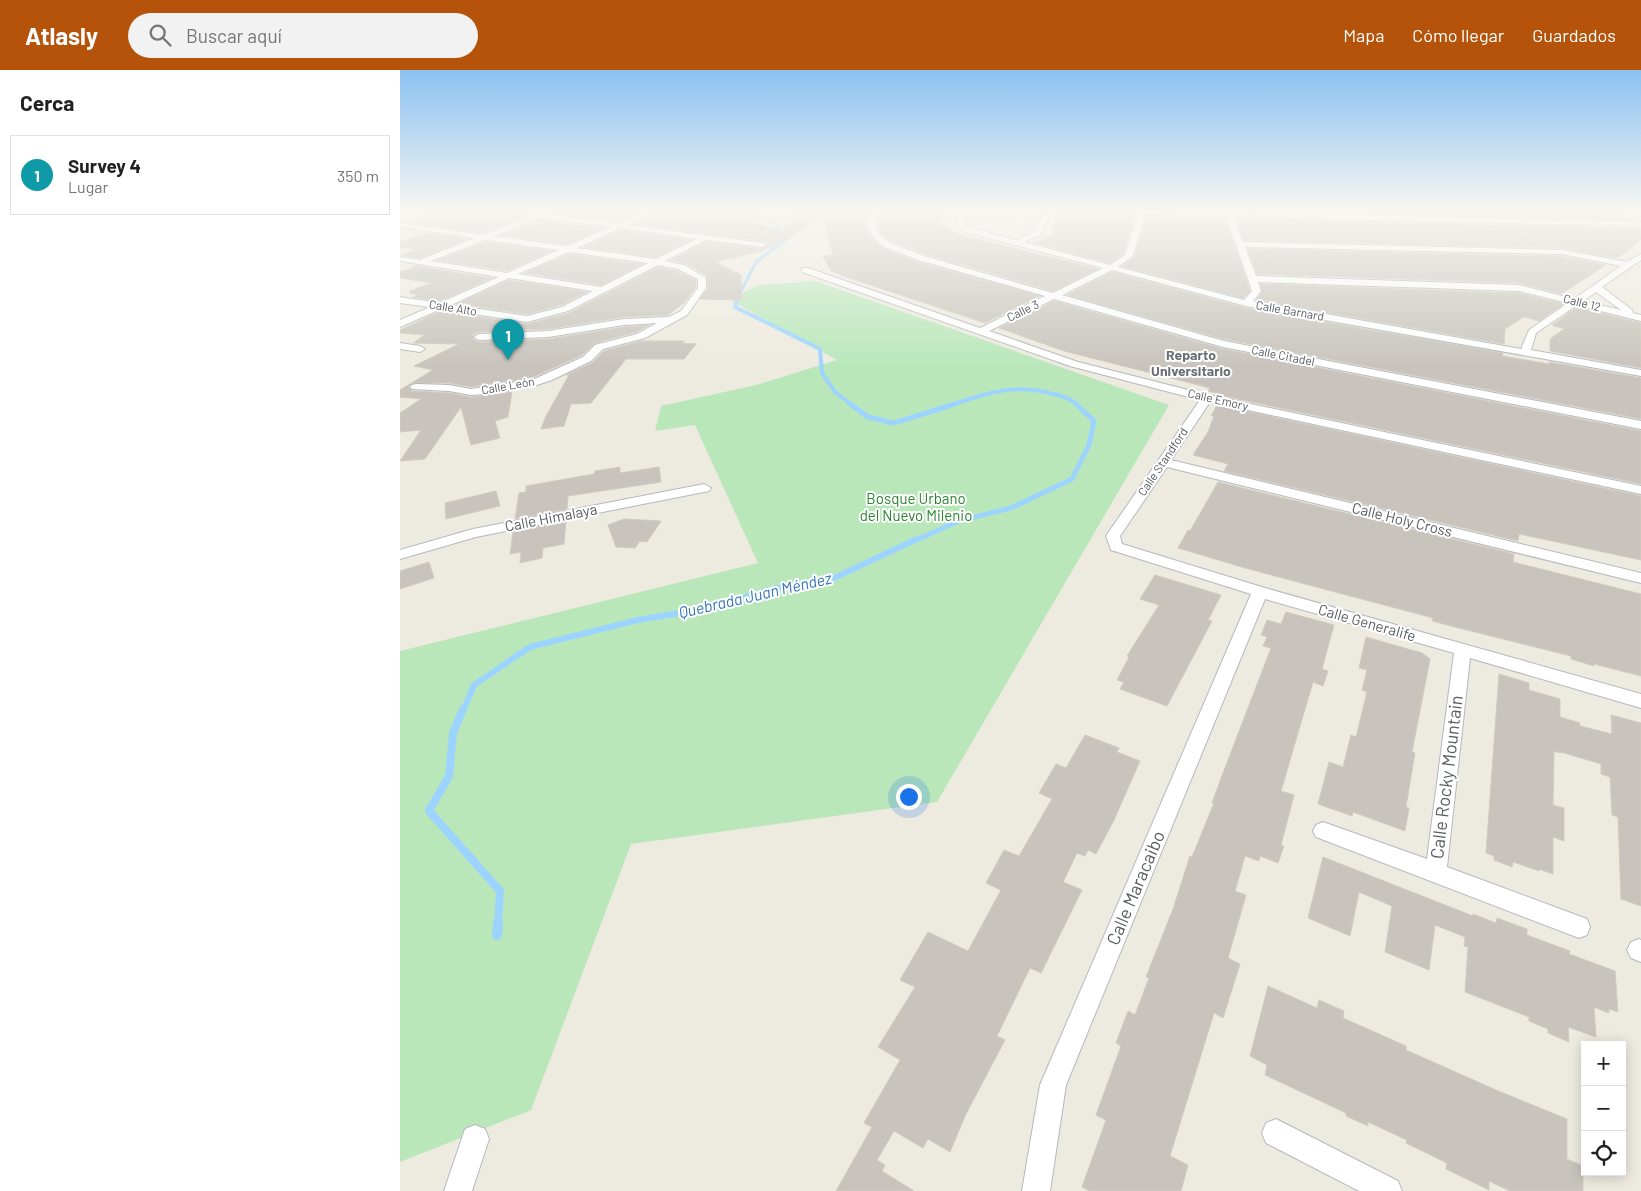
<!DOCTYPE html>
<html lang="es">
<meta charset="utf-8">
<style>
body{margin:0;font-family:Barlow,sans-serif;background:#f2f2f2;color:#222}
.controls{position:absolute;right:15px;bottom:15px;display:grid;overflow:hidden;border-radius:0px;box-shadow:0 2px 12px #0003}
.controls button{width:45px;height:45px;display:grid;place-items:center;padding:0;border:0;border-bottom:1px solid #e0e0e0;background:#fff;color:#222;font:25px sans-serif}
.you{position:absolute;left:508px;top:726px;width:18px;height:18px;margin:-12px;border:4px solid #fff;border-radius:50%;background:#1a73e8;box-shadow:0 0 0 8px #1a73e833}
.badge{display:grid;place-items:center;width:32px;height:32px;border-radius:50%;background:#b45309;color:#fff;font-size:16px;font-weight:700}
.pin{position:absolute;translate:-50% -41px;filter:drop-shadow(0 1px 2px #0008)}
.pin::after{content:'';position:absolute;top:26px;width:18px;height:15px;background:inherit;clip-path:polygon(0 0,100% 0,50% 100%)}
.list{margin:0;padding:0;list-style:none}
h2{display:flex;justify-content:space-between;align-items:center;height:65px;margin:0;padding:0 20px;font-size:21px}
h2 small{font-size:16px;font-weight:400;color:#767676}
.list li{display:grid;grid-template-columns:32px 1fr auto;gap:15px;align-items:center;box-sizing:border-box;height:80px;margin:0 10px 10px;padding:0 10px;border:1px solid #e0e0e0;border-radius:0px}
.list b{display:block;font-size:19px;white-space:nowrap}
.list p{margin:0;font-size:16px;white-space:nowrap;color:#767676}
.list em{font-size:16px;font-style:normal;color:#767676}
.icon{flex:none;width:28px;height:28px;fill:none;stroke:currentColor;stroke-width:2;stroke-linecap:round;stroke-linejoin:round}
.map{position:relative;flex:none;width:1241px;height:1121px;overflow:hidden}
header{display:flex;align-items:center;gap:30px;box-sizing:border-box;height:70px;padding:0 25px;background:#b45309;color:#fff}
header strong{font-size:24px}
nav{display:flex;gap:28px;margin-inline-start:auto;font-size:18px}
.search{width:350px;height:45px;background:#f2f2f2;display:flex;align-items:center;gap:12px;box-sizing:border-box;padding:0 18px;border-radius:28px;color:#767676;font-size:19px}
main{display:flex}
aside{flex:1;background:#fff}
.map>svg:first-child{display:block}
</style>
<header>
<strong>Atlasly</strong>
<div class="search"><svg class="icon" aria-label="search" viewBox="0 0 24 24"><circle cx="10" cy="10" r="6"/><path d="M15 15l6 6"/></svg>Buscar aquí</div>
<nav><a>Mapa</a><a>Cómo llegar</a><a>Guardados</a></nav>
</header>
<main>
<aside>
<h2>Cerca<small></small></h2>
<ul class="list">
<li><span class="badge" style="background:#0f9aa8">1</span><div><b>Survey 4</b><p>Lugar</p></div><em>350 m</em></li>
</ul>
</aside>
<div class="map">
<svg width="1241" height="1121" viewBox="0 0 1241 1121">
<rect width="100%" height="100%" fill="#edeadf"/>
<path fill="#b9e7ba" d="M415,211L769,335L537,732L231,774L131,1040L0,1092V581L358,493L295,355L255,361L261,336L356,315L437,290L330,230L358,215Z"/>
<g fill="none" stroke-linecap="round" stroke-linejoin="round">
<path stroke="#9dd4ff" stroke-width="3" d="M338,227L356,192L388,168L387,161L363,148L339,140"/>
<path stroke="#9dd4ff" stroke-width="4" d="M338,226L335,237L420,279L422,303L435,322L452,335
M551,335C588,323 615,313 653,324C663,326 670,328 677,335"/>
<path stroke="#9dd4ff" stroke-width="5" d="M450,334L468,347L494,353L555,334
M514,471L559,451L611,438L672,409L689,375L694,351L676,334"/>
<path stroke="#9dd4ff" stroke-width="6" d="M63,641L74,615L130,577L238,550L303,539L385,516L434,508L517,469"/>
<path stroke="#9dd4ff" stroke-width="8" d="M63,639L53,663L49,706L29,741L100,821L98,854"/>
<path stroke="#9dd4ff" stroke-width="10" d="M97,865L98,853"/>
</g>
<path fill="#c8c4bd" stroke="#d2cbbe" d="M44,140H93L123,147L84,163L8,152Z
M131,140H244L218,152Z
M261,140H295L337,147L342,145L357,146V152L369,157L384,159L402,140H472L465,156L473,169L484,179L517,192L640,226L585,253L449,208L431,201L423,186L433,185L423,147L375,175L362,181L315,192L341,205L342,230L300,229L308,218L307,206L285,193L271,190L306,172L363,179L369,174L363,171L234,154Z
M484,140L543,142L539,153L557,164L698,199L653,221L525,184L492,171L481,164L477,155Z
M848,140L1186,141L1215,142L1227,150Z
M661,144L735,146L723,184L710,193L635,173L652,166L655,147H660Z
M746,147L825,148L850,221L843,228L722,196L735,187Z
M837,149L1238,158L1241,160V170L1232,176L1234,177L1216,188L1162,178L844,170Z
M140,150L204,158L167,174L101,165Z
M220,160L291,170L256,187L184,177Z
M25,163L68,169L20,188L1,185L15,180L0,177V172Z
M85,172L151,181L107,201L38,190Z
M848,179L1162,186L1206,195L1161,224L1119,213L857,204Z
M169,184L242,194L201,215L125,203Z
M16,196L92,208L39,231L13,227L18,225L9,223L12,221H10L32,213L0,208V202Z
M258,197L277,201L296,210V217L284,233L268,245L224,247L148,259L79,262L73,265V269L79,272L148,269L224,257L249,255L236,262L195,273L182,285L131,308L71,317L49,313H12L8,317L12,321L49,323L71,327L112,322L108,347L95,351L100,368L71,375L61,337L25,389L0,391L21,360L0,362V343L21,329L0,327V320L33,300L14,296L59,274L13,273L25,265L0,263V260L41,241L127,254L169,243Z
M712,202L846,238L1103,283L1102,286L1149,294V292L1241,308V349L824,269L667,225Z
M109,210L187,222L161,235L127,244L57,234Z
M861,214L1119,223L1164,234L1139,251L1126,247L1122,248L1105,259L1104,274L856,230L862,222Z
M654,231L823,279L1241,361V414L823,326L824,325L808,321L810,318L664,281L599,258Z
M1177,237L1241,253V298L1150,281V269L1164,259L1152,255Z
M241,271H284L282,273L296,274L284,289H226L191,333L171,334L164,356L141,359L146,346L169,305H166L192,293L204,281Z
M817,335L1241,426V490L1119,464L1118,471L824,401L828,394L793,385L808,362L814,346H811Z
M220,397V403L259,397L261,412L168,426L167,439L115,449L119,423L126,422V416L194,404L195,401Z
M818,412L1114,484L1113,492L1241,524V606L1194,594V596L1171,589V586L1051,556L1032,551L1033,548L845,498L778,478L788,460L790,461Z
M96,421L100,436L46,449L45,433Z
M224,449L261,451L247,472L240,471L235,478L216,477L208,455Z
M166,451L164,474L143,478L142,488L120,493L121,482L110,484L113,462Z
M29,492L34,508L0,519V501Z
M755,505L821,525L808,550L812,551L767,636L720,619L724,612L717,610L729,587L727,586L759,535L740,529Z
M886,542L934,555L922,599L928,601L923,616L913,612L881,721L894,725L881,775L884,776L878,793L860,786L859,791L845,786L835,821L846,825L828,888L840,894L823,948L814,943L770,1086L788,1095L781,1121H690L682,1117L706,1050L696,1045L721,976L716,973L728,941L735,945L749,908L746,907L773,839L790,786L792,787L814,733H812L823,703L871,578L863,576L867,567L861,565L867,550L881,554Z
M966,567L1022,583L1030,589L1012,682L1015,683L1006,737L1009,738L1005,761L953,742L952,746L918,734L929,692L943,697L951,665L956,667L967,622L962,620L967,600L959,598Z
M1099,604L1129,613V620L1160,629V647L1180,653V656L1212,664L1211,645L1241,653V836L1221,829L1218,747L1212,745L1210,707L1201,704V694L1161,682V683L1154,681L1153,735L1164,738V771L1153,767V804L1139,799V801L1113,792L1112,797L1094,790V786L1086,783Z
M685,665L719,678L717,682L740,691L714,750L696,784L688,780L685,786L677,783L663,812L682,820L641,903L630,898L597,966L605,970L566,1044L550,1082L528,1069L523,1078L494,1061L477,1090L485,1095L482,1101L514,1121H436L472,1057L464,1053L500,990L478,977L515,917L500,910L528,862L568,881L601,820L586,813L604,780L619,786L652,729L639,723L656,694L666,698Z
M923,787L1073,846V844L1096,853L1097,848L1127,859V865L1170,881L1169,884L1215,901L1218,942L1209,939V943L1194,937L1196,967L1168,957L1169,972L1148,963V959L1129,951V947L1065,922L1068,877L1064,876L1065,867L1035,855L1029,900L985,882L992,836L959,822L950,866L908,848Z
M868,916L917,938L919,930L944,941L943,948L1006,976V980L1096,1020L1167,1049V1089L1183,1096V1121H1110L1089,1111V1120L1046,1099L1047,1093L1006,1073L1007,1070L968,1052V1056L946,1046V1043L865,1005L867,995L850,986Z"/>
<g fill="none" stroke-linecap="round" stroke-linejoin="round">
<g stroke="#b5b8be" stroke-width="2">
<path id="street" d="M95,140H116L218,154L249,140H259L228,155L363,173L367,175L363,177L306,170L265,191L284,195L306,208V218L287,245L245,268L203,279L191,291L152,310L134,316L87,324L71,325L49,321L12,319L10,317L12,315L16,314L49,315L71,319L132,310L183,287L195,275L237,264L257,253L224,255L148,267L79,270L74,267L79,264L148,261L224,249L269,247L281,241L298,218V209L278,199L258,195L168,241L127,252L41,239L0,257V250L30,237L0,233V227L39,233L99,207L0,191V187L20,190L75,168L0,157V153L84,165L130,146ZM140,148L211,157L167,176L94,166ZM220,158L297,169L256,189L177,178ZM85,170L158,180L107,203L31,191ZM169,182L248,193L201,217L118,204ZM109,208L193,221L162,237L127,246L51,235Z
M307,140H331L341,143L337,145Z
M474,140H482L475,155L480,165L491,173L524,186L653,223L703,198L565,162L556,155L557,140H565L564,154L571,158L616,170L634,162L644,142L642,140H747L1241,152V156L834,147L843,172L1162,180L1227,192L1241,184V190L1202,217L1232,240L1233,243L1241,245V251L1177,235L1136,263L1131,280L1241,300V306L846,236L712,200L662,225L824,271L1241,351V359L823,277L654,229L589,261L678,292L808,325L1241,416V424L810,332L771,390L1241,503V513L767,397L720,466L722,474L865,518L1241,624V638L1070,588L1047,797L1187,849L1190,857L1187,865L1179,868L916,767L913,761L916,755L923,752L1027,789L1054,583L865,529L666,1015L650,1121H622L640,1015L851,524L711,480L706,466L800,330L670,296L402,202V198H408L580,258L645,226L518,190L485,177L474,168L467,155ZM651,142L738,144L725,185L710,195L624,172L640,165ZM745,145L826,146L852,221L844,230L718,197L733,186ZM845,177L1162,184L1221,196L1174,229L1119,215L856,206ZM858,212L1119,221L1168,233L1129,260L1121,279L853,231L861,221ZM1196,222L1221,240L1183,231Z
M0,273L20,276L25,279L20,282L0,279Z
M304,414L311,418L309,421L76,467L0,489V480L73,459Z
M1239,869L1241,870V892L1231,888L1227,880L1231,872Z
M876,1049L998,1111L1002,1121H959L866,1073L862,1063L866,1053Z
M75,1055L85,1059L89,1069L72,1121H44L65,1059Z"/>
</g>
<use href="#street" fill="#fff" fill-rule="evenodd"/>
</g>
<linearGradient id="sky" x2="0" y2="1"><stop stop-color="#8ac1f1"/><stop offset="0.47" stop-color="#f7f6f1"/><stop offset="1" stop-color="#f7f6f1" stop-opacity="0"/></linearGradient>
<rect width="1241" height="297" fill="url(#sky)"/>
<g text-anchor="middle" stroke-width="4" stroke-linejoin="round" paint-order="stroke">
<g font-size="12" fill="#585d62" stroke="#fff">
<text transform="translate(1182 233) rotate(14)" y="4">Calle 12</text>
<text transform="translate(53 238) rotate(9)" y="4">Calle Alto</text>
<text transform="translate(623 241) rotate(-26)" y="4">Calle 3</text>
<text transform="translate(890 241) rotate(10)" y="4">Calle Barnard</text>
<text transform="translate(883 286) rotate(11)" y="4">Calle Citadel</text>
<text transform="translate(108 316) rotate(-10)" y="4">Calle León</text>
<text transform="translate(818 330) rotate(13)" y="4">Calle Emory</text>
<text transform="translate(763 392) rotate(-56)" y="4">Calle Standford</text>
</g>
<g font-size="14" font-weight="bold" fill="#696f74" stroke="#fff">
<text x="791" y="290">Reparto<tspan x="791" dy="16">Universitario</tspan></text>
</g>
<g font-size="15" fill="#2e8432" stroke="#fff">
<text x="516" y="434">Bosque Urbano<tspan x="516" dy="17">del Nuevo Milenio</tspan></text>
</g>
<g font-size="15" fill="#585d62" stroke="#fff">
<text transform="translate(151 448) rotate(-11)" y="5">Calle Himalaya</text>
<text transform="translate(1002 450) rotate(14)" y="5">Calle Holy Cross</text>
<text transform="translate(967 553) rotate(16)" y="5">Calle Generalife</text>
</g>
<g font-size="16" font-style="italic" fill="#3574b8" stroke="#fff">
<text transform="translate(355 525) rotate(-13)" y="6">Quebrada Juan Méndez</text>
</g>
<g font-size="18" fill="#585d62" stroke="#fff">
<text transform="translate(1047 707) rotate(-83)" y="6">Calle Rocky Mountain</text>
<text transform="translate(736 818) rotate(-67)" y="6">Calle Maracaibo</text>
</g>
</g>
</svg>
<div class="controls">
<button>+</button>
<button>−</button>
<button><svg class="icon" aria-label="locate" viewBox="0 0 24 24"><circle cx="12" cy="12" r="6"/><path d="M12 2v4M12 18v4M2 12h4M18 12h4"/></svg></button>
</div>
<div class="you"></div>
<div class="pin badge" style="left:108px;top:290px;background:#0f9aa8">1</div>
</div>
</main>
